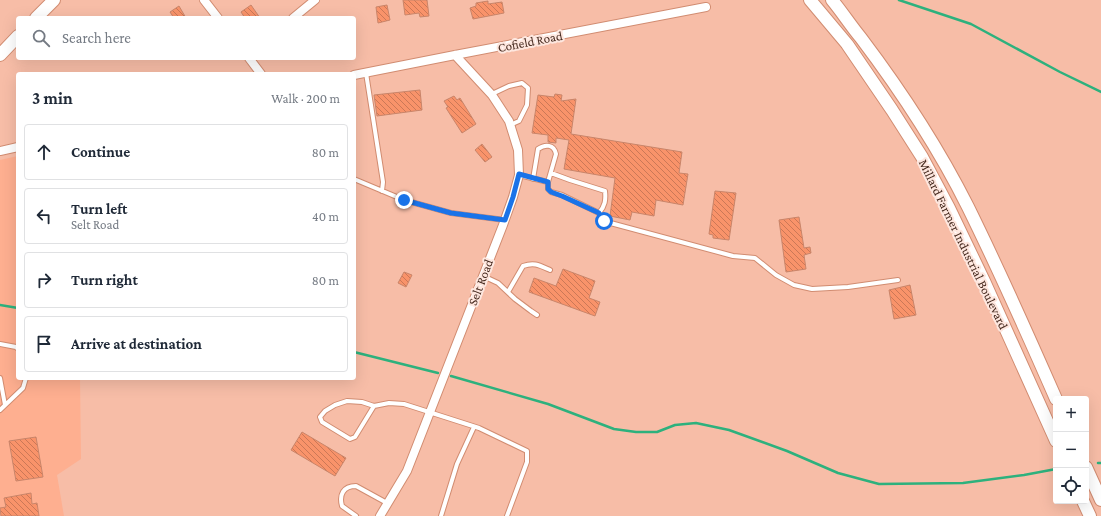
<!DOCTYPE html>
<meta charset="utf-8">
<style>
body{margin:0;font-family:"Crimson Pro",serif;background:#f2f2f3;color:#1f2937}
.controls{position:absolute;right:12px;bottom:12px;display:grid;overflow:hidden;border-radius:4px;box-shadow:0 4px 16px #0002}
.controls button{width:36px;height:36px;display:grid;place-items:center;padding:0;border:0;border-bottom:1px solid #e0e1e3;background:#fff;color:#1f2937;font:20px sans-serif}
.stop{position:absolute;width:12px;height:12px;margin:-9px;border:3px solid #1a73e8;border-radius:50%;background:#fff}
.stop.end{background:#1a73e8;border-color:#fff;box-shadow:0 1px 4px #0008}
.list{margin:0;padding:0;list-style:none}
h2{display:flex;justify-content:space-between;align-items:center;height:52px;margin:0;padding:0 16px;font-size:17px}
h2 small{font-size:13px;font-weight:400;color:#747a83}
.list li{display:grid;grid-template-columns:26px 1fr auto;gap:12px;align-items:center;box-sizing:border-box;height:56px;margin:0 8px 8px;padding:0 8px;border:1px solid #e0e1e3;border-radius:4px}
.list b{display:block;font-size:15px;white-space:nowrap}
.list p{margin:0;font-size:13px;white-space:nowrap;color:#747a83}
.list em{font-size:13px;font-style:normal;color:#747a83}
.icon{flex:none;width:22px;height:22px;fill:none;stroke:currentColor;stroke-width:2;stroke-linecap:round;stroke-linejoin:round}
.map{position:relative;flex:none;width:1101px;height:516px;overflow:hidden}
.search{position:absolute;background:#fff;box-shadow:0 4px 16px #0002;left:16px;top:16px;width:340px;height:44px;display:flex;align-items:center;gap:10px;box-sizing:border-box;padding:0 14px;border-radius:4px;color:#747a83;font-size:15px}
.panel{position:absolute;background:#fff;box-shadow:0 4px 16px #0002;left:16px;top:72px;width:340px;height:308px;border-radius:4px}
.map>svg:first-child{display:block}
</style>
<div class="map">
<svg width="1101" height="516" viewBox="0 0 1101 516">
<defs>
<pattern id="building-back-hatch" width="6" height="6" patternUnits="userSpaceOnUse"><rect width="6" height="6" fill="#f9936a"/><path d="M-1 5l2 2M0 0l6 6M5-1l2 2" fill="none" stroke="#cb7857"/></pattern>
</defs>
<rect width="100%" height="100%" fill="#f7bda7"/>
<path fill="#feaf90" d="M18,156V378H80L81,459L57,475L64,516H0V160Z"/>
<g fill="none" stroke-linecap="round" stroke-linejoin="round">
<path stroke="#2db17d" stroke-width="2.5" d="M899,0L971,24L1060,72L1101,92
M0,305L18,308
M354,352L438,373
M451,376L548,404L614,429L636,432H657L675,425L696,423L729,430L787,451L838,473L879,484L963,483L1024,475L1056,469
M1098,463H1101"/>
</g>
<path fill="url(#building-back-hatch)" stroke="#c9856a" d="M403,0H427L429,16L420,17L419,13L405,15Z
M488,1V4L502,2L504,13L473,19L470,8L476,6V3Z
M251,5L260,18H245L241,12Z
M387,5L390,20L378,23L376,7Z
M179,6L186,18H174L170,12Z
M420,90L422,110L377,116L374,95Z
M555,94L562,95L561,101L576,99L571,134L682,152L679,173L688,174L683,205L656,200L654,216L632,212L630,220L610,216L615,178L564,169L569,140L556,138V143L548,142V135L532,133L538,95L554,97Z
M454,96L457,100L460,98L476,124L462,133L446,108L448,107L444,101Z
M482,144L492,157L485,162L475,150Z
M715,191L736,193L729,240L713,238V235L709,234Z
M799,217L804,248L810,247L811,253L804,255L806,269L786,272L779,220Z
M563,269L595,281L589,298L600,302L595,316L529,292L534,278L556,286Z
M404,272L412,275L406,287L398,283Z
M910,285L916,315L894,319L889,290Z
M302,432L346,458L335,476L291,450Z
M36,437L43,477L16,481L9,441Z
M31,493L32,504L37,503L39,516H1L0,508L6,507L4,498Z"/>
<g fill="none" stroke-linecap="round" stroke-linejoin="round">
<g stroke="#d18c71" stroke-width="6">
<path id="service" d="M366,73L383,182L382,191
M492,94L509,86L522,83L528,88L527,105L519,121L510,125
M551,173L570,180L605,191C606,200 605,206 599,213L600,217L603,221L733,256L755,258L776,275L794,285L812,289L848,287L898,280
M519,175L548,182
M354,179L404,200L451,213L505,220
M533,179L538,149C545,144 554,144 556,154L548,182V189L551,192L562,195L599,213
M483,276L498,283L515,299L531,311L537,315
M508,292L523,266C534,262 539,265 550,270
M0,344L16,347L18,349
M0,378L5,405
M374,406L355,437L350,439L322,422L320,417L325,411L335,405L347,401L362,402L374,406L389,403L404,404L479,428L527,451V462L507,516
M0,410L23,388L26,378
M356,516L342,506C339,495 343,486 356,486L387,503
M441,516L457,464L474,427"/>
</g>
<g stroke="#d18c71" stroke-width="10">
<path id="minor" d="M204,0L218,18
M293,18L315,0
M249,58L261,74
M354,75L455,55L706,7
M0,151L18,147
M380,516L407,471L503,225L513,197L519,175L518,150L509,121L492,95L455,55"/>
</g>
<g stroke="#d18c71" stroke-width="14">
<path id="primary" d="M810,0L847,44L892,110L922,157L949,208L984,281L1056,441
M832,0C842,12 851,26 861,38C901,91 938,147 968,207C999,270 1028,335 1056,399
M36,18L54,0
M0,55L18,36
M1086,467L1101,500
M1083,501L1090,516"/>
</g>
<use href="#service" stroke="#fff" stroke-width="4"/>
<use href="#minor" stroke="#fff" stroke-width="8"/>
<use href="#primary" stroke="#fff" stroke-width="12"/>
</g>
<g fill="none" stroke-linecap="round" stroke-linejoin="round">
<path stroke="#1a73e8" stroke-width="5" d="M404,200L451,213L505,220L513,197L519,174L548,182V189L551,192L562,196L599,213L600,217L604,221"/>
</g>
<g text-anchor="middle" stroke-width="4" stroke-linejoin="round" paint-order="stroke">
<g font-size="13" fill="#472b20" stroke="#fee7df">
<text transform="translate(530 41) rotate(-11)" y="5">Cofield Road</text>
<text transform="translate(964 244) rotate(64)" y="5">Millard Farmer Industrial Boulevard</text>
<text transform="translate(480 282) rotate(-69)" y="5">Selt Road</text>
</g>
</g>
</svg>
<div class="controls">
<button>+</button>
<button>−</button>
<button><svg class="icon" aria-label="locate" viewBox="0 0 24 24"><circle cx="12" cy="12" r="6"/><path d="M12 2v4M12 18v4M2 12h4M18 12h4"/></svg></button>
</div>
<div class="stop" style="left:604px;top:221px"></div>
<div class="stop end" style="left:404px;top:200px"></div>
<div class="search"><svg class="icon" aria-label="search" viewBox="0 0 24 24"><circle cx="10" cy="10" r="6"/><path d="M15 15l6 6"/></svg>Search here</div>
<section class="panel">
<h2>3 min<small>Walk · 200 m</small></h2>
<ul class="list">
<li><svg class="icon" aria-label="ahead" viewBox="0 0 24 24"><path d="M12 20V5M6 11l6-6 6 6"/></svg><div><b>Continue</b></div><em>80 m</em></li>
<li><svg class="icon" aria-label="left" viewBox="0 0 24 24"><path d="M17 20v-9H6M10 6l-5 5 5 5"/></svg><div><b>Turn left</b><p>Selt Road</p></div><em>40 m</em></li>
<li><svg class="icon" aria-label="right" viewBox="0 0 24 24"><path d="M7 20v-9h11M14 6l5 5-5 5"/></svg><div><b>Turn right</b></div><em>80 m</em></li>
<li><svg class="icon" aria-label="arrive" viewBox="0 0 24 24"><path d="M6 21V4h12l-3 4 3 4H6"/></svg><div><b>Arrive at destination</b></div></li>
</ul>
</section>
</div>
